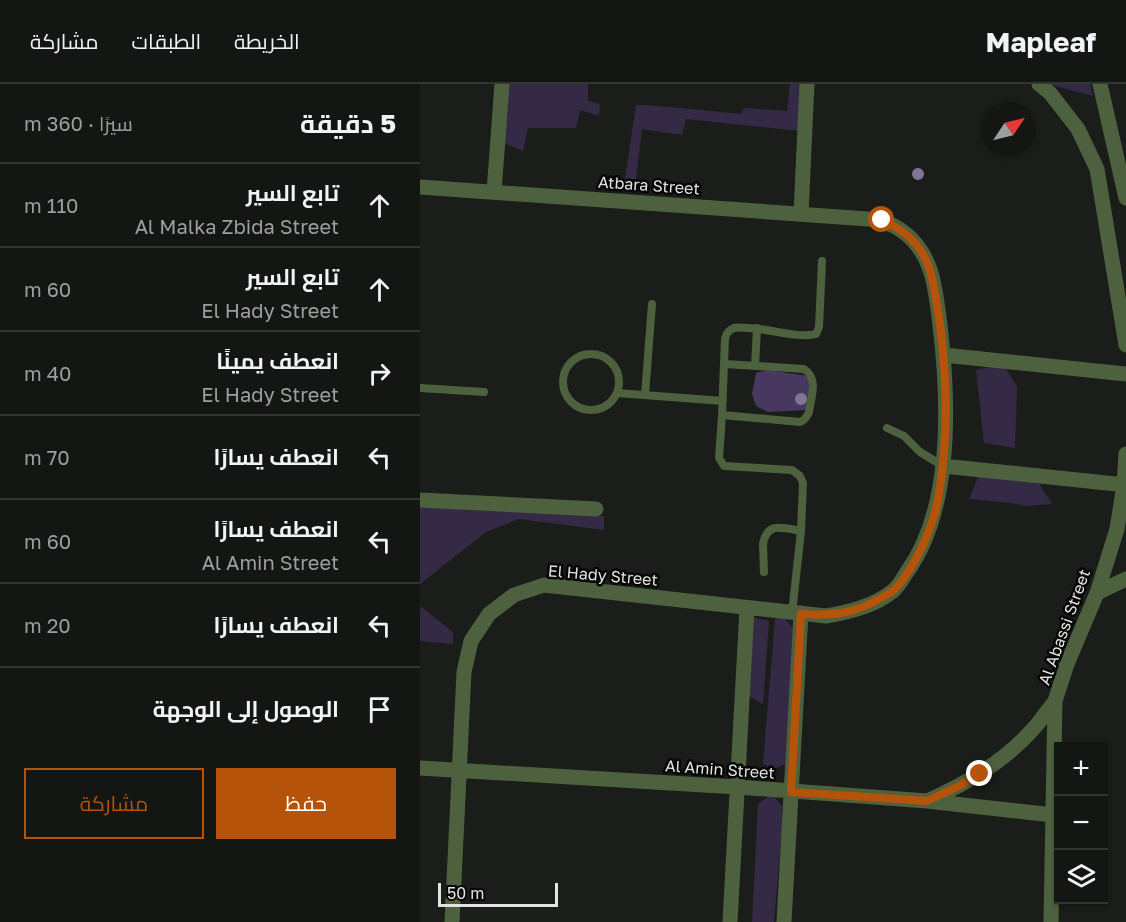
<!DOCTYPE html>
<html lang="ar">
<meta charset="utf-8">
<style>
body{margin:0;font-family:"Golos Text",Cairo,sans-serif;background:#212321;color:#f1f3f6;direction:rtl}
.controls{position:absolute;right:18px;bottom:18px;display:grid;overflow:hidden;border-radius:0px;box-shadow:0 2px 4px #0004}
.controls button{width:54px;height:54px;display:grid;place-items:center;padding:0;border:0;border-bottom:2px solid #333533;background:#141613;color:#f1f3f6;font:30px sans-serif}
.compass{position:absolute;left:562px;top:18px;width:54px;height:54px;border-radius:50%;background:#141613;box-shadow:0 2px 4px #0004;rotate:55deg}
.scale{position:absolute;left:18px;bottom:15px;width:120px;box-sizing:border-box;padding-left:6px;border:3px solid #e3e4e2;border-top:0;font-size:16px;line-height:21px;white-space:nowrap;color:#e3e4e2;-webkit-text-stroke:4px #060705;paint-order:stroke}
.stop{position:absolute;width:18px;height:18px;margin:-14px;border:4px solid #b45309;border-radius:50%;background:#fff}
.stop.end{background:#b45309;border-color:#fff;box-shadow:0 2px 6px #0008}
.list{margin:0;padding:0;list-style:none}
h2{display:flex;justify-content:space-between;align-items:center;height:78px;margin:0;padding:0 24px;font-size:26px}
h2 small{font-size:20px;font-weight:400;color:#9d9fa0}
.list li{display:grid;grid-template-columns:39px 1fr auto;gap:18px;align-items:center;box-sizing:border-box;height:84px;padding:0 24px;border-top:2px solid #333533}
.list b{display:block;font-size:22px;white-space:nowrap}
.list p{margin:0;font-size:20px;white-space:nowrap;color:#9d9fa0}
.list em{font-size:20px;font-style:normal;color:#9d9fa0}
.actions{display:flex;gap:12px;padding:18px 24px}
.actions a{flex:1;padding:14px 0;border:2px solid #b45309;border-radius:0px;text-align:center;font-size:21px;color:#b45309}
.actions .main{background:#b45309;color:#fff}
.icon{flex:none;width:33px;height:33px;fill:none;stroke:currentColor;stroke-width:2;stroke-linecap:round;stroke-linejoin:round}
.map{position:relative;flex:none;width:706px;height:838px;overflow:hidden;direction:ltr}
header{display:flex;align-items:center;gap:36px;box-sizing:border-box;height:84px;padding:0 30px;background:#141613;border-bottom:2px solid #333533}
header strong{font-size:28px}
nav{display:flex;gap:33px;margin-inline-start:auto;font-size:21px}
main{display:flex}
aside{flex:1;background:#141613}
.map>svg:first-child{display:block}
</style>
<header>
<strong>Mapleaf</strong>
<nav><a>الخريطة</a><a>الطبقات</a><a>مشاركة</a></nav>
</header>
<main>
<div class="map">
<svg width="706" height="838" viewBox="0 0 706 838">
<rect width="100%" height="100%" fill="#1a1d19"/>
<path fill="#352a45" d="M88,0H168V17L180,20L179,32L160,26L156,44H108L103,67L84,59Z
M370,0H381L379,47L266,35L262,51L222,45L216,95H205L216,21C251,22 286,27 321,30L324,24L367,27Z
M628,0H670L673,12Z
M583,280L597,302L595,364L564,359L556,286Z
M559,391L618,398L632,420L607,422L591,419L549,415Z
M0,422L184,432V446L99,435L66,448L0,500Z
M0,522L33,548V560L0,557Z
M363,532L373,545L365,680L353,686L343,679L355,535Z
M333,533L349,537L343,620L328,612Z
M352,710L362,722V744L354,838H332L338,720Z"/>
<path fill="#483860" d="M347,286L388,292L392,303L387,326L348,328L336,322L332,310L336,289Z"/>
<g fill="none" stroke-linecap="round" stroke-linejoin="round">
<path stroke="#4d613f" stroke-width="8" d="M143 298a28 28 0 1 1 56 0a28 28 0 1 1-56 0Z
M335,282L337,244
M0,304L64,308
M197,309L303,317
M225,311L232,220
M302,331L380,338C385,336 387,333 389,328C391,313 399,295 384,285L305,280
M467,344L484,352L500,368L523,382
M344,488L343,460C347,437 364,444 381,447
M372,529L381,447L383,399L380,392L372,386L304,382L299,374L302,331L305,255C306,250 308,246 314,244C318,243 324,244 328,244C347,244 379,255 396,250L399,243L402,177"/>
<path stroke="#4d613f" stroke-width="15" d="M619,0L630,9L658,45L677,85L706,261
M0,103L462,136C469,140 476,142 482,147C494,155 504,169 509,183C515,197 518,225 520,241C529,317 533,424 487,488C483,494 479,502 473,507C454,522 430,528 406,532L124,501L94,511L69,530L51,557L44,588L32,838
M74,108L82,0
M381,130L387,0
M524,271L706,290
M523,382L706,401
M0,416L176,425
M677,509L706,495
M0,684L317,703L507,717L633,731
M507,717C548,699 585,677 615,643C622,635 628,626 635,617
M310,838L327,524
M364,838L381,529
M631,838L635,617L647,580L677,509L697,445L704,401L706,370"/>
<path stroke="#4d613f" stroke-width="15" d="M680,0L706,114"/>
</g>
<g fill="#807693">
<circle cx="498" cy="90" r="6"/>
<circle cx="381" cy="315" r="6"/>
</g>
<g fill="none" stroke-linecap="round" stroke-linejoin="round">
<path stroke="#b45309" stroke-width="8" d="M462,136C476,143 489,150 498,163C509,176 512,193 515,210C527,272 530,352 518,415C513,443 495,484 475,505C472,508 468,510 464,512C436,530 413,532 381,530L371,708L507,717L537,703L560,690"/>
</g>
<g text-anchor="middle" stroke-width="5" stroke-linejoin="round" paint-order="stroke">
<g font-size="16" fill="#e3e4e2" stroke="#060705">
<text transform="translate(229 101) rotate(4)" y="6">Atbara Street</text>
<text transform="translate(183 491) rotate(5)" y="6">El Hady Street</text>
<text transform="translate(644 543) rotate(-70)" y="6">Al Abassi Street</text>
<text transform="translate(300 685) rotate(4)" y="6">Al Amin Street</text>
</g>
</g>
</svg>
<div class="controls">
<button>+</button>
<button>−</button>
<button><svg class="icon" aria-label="layers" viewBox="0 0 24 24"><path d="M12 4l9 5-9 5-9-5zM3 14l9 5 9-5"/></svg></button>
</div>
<svg class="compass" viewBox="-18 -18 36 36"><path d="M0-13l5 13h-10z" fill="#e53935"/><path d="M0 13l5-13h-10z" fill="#9d9fa0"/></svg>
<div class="scale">50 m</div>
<div class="stop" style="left:462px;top:136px"></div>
<div class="stop end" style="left:560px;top:690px"></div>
</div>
<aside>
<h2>5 دقيقة<small>سيرًا · 360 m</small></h2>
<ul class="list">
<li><svg class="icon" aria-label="ahead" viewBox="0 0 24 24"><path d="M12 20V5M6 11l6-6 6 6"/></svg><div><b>تابع السير</b><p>Al Malka Zbida Street</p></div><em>110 m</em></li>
<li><svg class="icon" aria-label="ahead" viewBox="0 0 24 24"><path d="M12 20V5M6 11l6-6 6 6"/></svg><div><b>تابع السير</b><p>El Hady Street</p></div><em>60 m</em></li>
<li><svg class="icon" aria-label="right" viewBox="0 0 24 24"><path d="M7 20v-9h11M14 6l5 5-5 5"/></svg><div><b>انعطف يمينًا</b><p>El Hady Street</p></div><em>40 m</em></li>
<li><svg class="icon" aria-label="left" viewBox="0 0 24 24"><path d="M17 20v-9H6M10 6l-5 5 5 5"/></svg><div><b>انعطف يسارًا</b></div><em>70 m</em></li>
<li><svg class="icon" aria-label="left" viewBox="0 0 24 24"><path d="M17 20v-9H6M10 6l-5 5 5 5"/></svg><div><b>انعطف يسارًا</b><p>Al Amin Street</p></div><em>60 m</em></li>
<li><svg class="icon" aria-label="left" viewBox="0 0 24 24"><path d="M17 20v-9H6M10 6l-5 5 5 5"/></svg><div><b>انعطف يسارًا</b></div><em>20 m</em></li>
<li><svg class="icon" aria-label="arrive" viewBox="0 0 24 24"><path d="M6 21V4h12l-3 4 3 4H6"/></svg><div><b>الوصول إلى الوجهة</b></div></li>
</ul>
<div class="actions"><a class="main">حفظ</a><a>مشاركة</a></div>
</aside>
</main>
